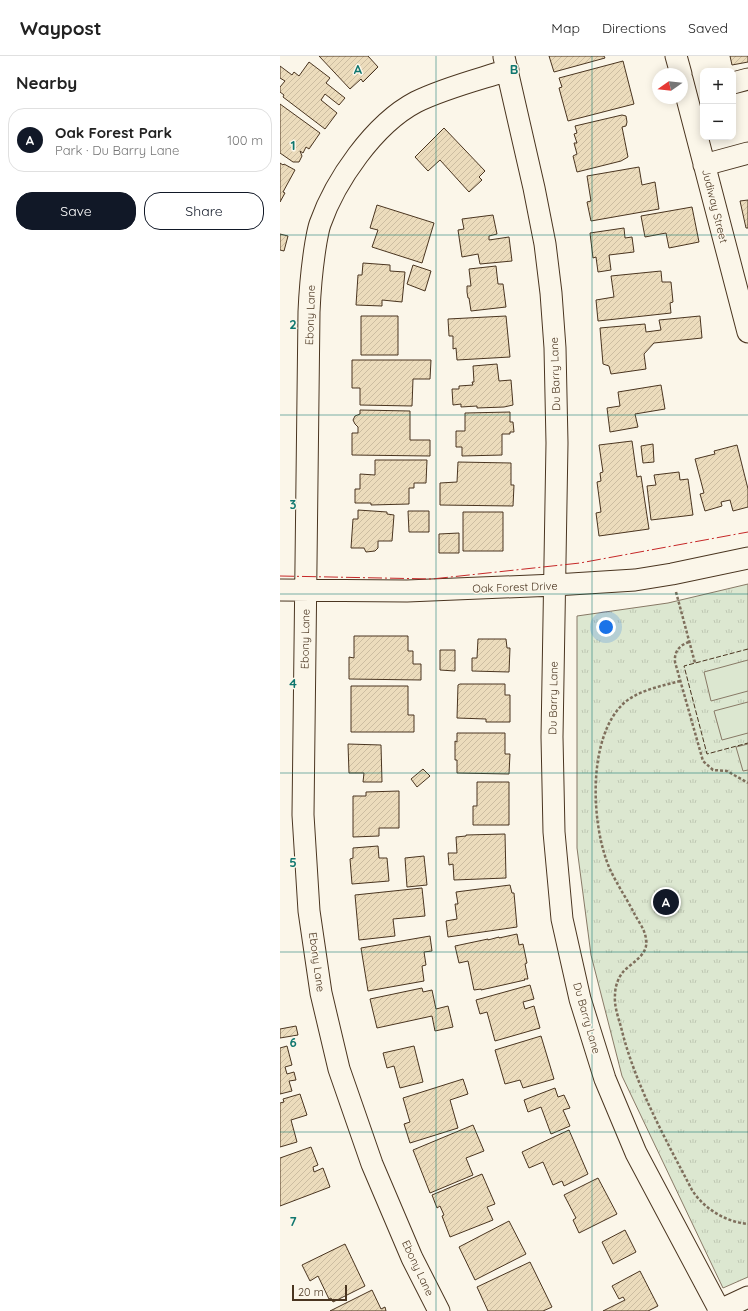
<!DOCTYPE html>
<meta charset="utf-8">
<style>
body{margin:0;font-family:Quicksand,sans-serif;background:#f6f6f6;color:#222}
.controls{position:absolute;right:12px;top:12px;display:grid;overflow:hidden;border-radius:8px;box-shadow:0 2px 10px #0003}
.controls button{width:36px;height:36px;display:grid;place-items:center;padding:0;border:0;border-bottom:1px solid #e0e0e0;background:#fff;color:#222;font:20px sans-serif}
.compass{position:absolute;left:372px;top:12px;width:36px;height:36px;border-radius:50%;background:#fff;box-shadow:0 2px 10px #0003;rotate:256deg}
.scale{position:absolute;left:12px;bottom:10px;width:55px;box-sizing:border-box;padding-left:4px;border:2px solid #4a3520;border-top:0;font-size:11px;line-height:14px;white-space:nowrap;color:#4a3520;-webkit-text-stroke:3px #fbf6e9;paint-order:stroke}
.you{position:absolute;left:326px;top:571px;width:14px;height:14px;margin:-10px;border:3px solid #fff;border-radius:50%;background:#1a73e8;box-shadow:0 0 0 6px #1a73e833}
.badge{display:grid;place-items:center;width:26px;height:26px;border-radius:50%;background:#111827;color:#fff;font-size:13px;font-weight:700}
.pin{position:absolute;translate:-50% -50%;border:2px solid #fff;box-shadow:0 1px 4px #0006}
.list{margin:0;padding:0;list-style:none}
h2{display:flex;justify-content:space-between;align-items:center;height:52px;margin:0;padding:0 16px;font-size:17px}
h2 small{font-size:13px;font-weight:400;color:#767676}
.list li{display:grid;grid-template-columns:26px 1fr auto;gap:12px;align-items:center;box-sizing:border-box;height:64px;margin:0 8px 8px;padding:0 8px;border:1px solid #e0e0e0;border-radius:16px}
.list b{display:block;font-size:15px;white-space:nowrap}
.list p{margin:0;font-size:13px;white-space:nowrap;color:#767676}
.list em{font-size:13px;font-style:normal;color:#767676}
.actions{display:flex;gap:8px;padding:12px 16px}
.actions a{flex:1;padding:9px 0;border:1px solid #111827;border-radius:16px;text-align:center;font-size:14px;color:#111827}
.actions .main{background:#111827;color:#fff}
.map{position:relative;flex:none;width:468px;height:1255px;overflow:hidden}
header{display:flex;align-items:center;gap:24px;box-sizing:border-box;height:56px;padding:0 20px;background:#fff;border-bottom:1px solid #e0e0e0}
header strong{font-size:19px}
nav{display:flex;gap:22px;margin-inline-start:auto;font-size:14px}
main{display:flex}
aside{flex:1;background:#fff}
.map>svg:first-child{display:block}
</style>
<header>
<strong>Waypost</strong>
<nav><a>Map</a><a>Directions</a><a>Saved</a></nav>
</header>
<main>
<aside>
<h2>Nearby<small></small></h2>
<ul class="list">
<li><span class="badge">A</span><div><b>Oak Forest Park</b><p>Park · Du Barry Lane</p></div><em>100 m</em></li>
</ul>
<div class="actions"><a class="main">Save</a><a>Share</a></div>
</aside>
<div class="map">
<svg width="468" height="1255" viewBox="0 0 468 1255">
<defs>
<pattern id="park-tufts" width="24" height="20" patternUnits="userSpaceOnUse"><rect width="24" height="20" fill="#dce7d0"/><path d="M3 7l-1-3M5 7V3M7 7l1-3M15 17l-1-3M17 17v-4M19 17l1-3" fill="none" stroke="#bec7b2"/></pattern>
<pattern id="building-hatch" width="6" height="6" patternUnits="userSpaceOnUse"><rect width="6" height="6" fill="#ecdcbc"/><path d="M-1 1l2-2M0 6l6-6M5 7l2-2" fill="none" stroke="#ccbda1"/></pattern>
</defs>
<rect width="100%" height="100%" fill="#fbf6e9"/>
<path fill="url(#park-tufts)" stroke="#887966" d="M468,528V1221L443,1232L342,1020L311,899L297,792V560L388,547Z"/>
<path fill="#dce7d0" stroke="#887966" d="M468,604V635L431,645L424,616Z
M468,646V677L442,684L434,655Z
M468,688V714L463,715L456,691Z"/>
<path fill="url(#building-hatch)" stroke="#4a3520" d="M39,0H88L98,11L83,26L81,23L70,33Z
M269,0H324L325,2L274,16Z
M450,0H468V6L452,9Z
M343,5L354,48L288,65L279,32L282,31L279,22Z
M29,6L50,22L46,27L65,42L59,49L45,38L41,44L57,57L45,73L3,41L4,39L0,36V31L5,25L0,22V10L12,19L14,16L19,20Z
M0,48L40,77L29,93L26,91L23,97L20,95L22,100L19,106H13L0,97Z
M342,59L346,60L347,66L346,70L342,71L348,101L341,105L297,116L293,100L297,98L294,87H297L294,78L297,77L295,70Z
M164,72L205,115L199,121L202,124L189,136L160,104L148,115L135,101Z
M0,107L3,109L4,108L15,114L3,136L5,137L0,146Z
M359,111L362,129L375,126L379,153L311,165L307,146L311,145L307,120Z
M468,144V172H466L460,145Z
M97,149L154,167L142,207L92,191L98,174L90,172Z
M412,151L419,186L389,192L386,177L365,181L361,160Z
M213,159L217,178L209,180V184L229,181L232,205L200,208L198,198L182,201L178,174L184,173L182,163Z
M344,172L345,182L352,181L354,196L329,199L331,214L318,216L316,201L313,202L310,177Z
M0,178L8,180L4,195L0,194Z
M83,207L110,209V215L125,216L122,246L102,244V250L76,249L78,219H82Z
M133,209L151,215L145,235L127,228Z
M216,210L218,228H223L226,251L191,255L189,242H188L187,236V230H191L189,213Z
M381,215L382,226H391L393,246L390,247L391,257L318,265L316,244L334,241L331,220Z
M81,260H118V299H81Z
M226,260L230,301L177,304L176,292L173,293V280H169L168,263Z
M420,260L422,282L374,287L364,298L366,313L331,318L329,310L323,308L320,272L365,268L366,276L381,274L379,264Z
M72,304H151L150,323H133L132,350L80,349V332H72Z
M217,308L219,325L231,324L233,349L224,351L197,352V350L181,351V348L173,349L172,333H179V330L193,329L192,326H194L193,310Z
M381,329L385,353L355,358L358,371L330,376L327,352L340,350L338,336Z
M80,354L130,355V384H150V400L72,399V377H78V371L75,368L73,364L75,360L80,358Z
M230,356V366H233L234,376H230V378H222V399L182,400V391H176V375H185V357Z
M352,385L357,421L361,420L369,473L319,480L316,457L321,456L317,426L321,425L320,417L323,416L319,389Z
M373,388L374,406L363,407L361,390Z
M457,389L468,433V451L453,455L450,444L441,446L442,450L425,455L420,438L424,437L415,403L435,398L434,395Z
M95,404H147L146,427H134V432H129V448L91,449V447H75V433H80V418L95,419Z
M178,406L231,407V429H234L233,450L160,449V427L177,426Z
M399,416L400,424L408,423L413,459L371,464L367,430L376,429L374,419Z
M78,454L107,456V458L114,459L112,485H98V492L95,495L86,496L84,492H71L73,463H78Z
M128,455H149V476H129Z
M183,456H223V495H183Z
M179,477V497H159V478Z
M74,580H128V595H133V608H141V624L69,623V601L74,602Z
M198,583H226L227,592H230L229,616L192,615V602H197Z
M160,594H175V615L160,614Z
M180,628H225V639H230V666H206V663L177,662L178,629Z
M71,630H128V659H134V676H71Z
M177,677H225V698H230L229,718L177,717V704H175V685L177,686Z
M68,688L101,689L102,726H83L84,717H69Z
M143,713L150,720L137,731L131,723Z
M197,726H229V769H193V750H197Z
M119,735V772H99V780L73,781V740H86V736Z
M225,778L226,822L174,824L173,808L169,809L168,797H177L176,781L186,780V779Z
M98,790L99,802H107L109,825L72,828L70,803L73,802V792Z
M144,800L147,829L127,831L125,802Z
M230,829L232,837H234L237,871L168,881L166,865L177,863L175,848H178L176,836Z
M142,832L145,860L113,863L115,880L79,884L75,839Z
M237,878L239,889L243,888L247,907L245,908L248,923H244L245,924L201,934V933L194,934L188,905L179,907L175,890L208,883V884L219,881V882Z
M150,880L152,895L144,896L146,909L142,910L144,925L88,935L81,892Z
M250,929L254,943L243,946L245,953L254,950L260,972L215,985L207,956L200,958L196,944Z
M142,932L143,936L152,934L156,953L168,950L173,971L155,975L152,960L97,972L90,943Z
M16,970L18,979L0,982V973Z
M261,980L274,1023L243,1032L240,1024L225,1028L215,994Z
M7,990L12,1009L5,1011L7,1018L14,1016L16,1024L9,1025L12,1035L0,1038V992Z
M134,990L143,1026L120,1032L114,1010L107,1012L103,997Z
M183,1023L188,1038L170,1044L178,1072L130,1087L124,1068L130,1066L123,1042Z
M275,1032L278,1041L284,1039L290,1052L283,1054L290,1070L271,1078L261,1051L248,1056L244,1044Z
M20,1038L27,1059L11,1064L17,1086L0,1091V1047L4,1046L3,1043Z
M193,1069L204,1095L186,1102L193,1119L150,1137L133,1094Z
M289,1074L308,1118L284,1130L282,1125L273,1129L263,1106L249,1112L242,1096Z
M31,1091L38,1109L33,1111L34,1116L43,1112L50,1131L0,1150V1102Z
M202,1118L215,1148L207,1151L213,1164L170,1181L162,1160L164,1159L160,1150L157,1152L152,1139Z
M318,1122L337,1158L299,1177L293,1164L296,1162L284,1139Z
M229,1165L246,1198L195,1224L179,1191Z
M345,1174L356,1196L333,1208L322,1186Z
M65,1188L85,1230L53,1246L51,1242L49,1243L38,1220L30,1225L22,1209Z
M250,1206L272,1251L263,1255H208L197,1231Z
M360,1215L378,1250L368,1255H323L345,1244L343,1241L339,1243L332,1230Z
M92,1234L101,1253L105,1251L106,1255H50Z"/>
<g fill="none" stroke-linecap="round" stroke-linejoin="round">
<g stroke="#4a3520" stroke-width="23">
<path id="minor" d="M396,0L401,18
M224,1L254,132L265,188L271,237L275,292L277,387L272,681L274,776L282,863L300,943L325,1023L356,1097L440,1255
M402,23L468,276
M453,27L468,23
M424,109L468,97
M0,534L127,535L275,529L355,524L392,518L468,502
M159,1255L132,1202L92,1108L59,1013L41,937L29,855L23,759L29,256C30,232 32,210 36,186C37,181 38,174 40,168C55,125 94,68 136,46C164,32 197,24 228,14
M438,1255L468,1241"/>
</g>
<path stroke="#7f6f5c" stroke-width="2.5" stroke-dasharray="3 2" stroke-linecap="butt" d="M396,536L415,607
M409,586C400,589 394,595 395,606L423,705L433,714L447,715L468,727
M400,625C382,630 359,634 344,647C307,681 311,768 329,811C336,827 347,843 355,859C359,866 365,874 366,883C369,899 352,906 343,916C338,922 335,931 335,939C334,949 338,961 341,971C355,1029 385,1082 412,1134C424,1153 446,1166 468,1168"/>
<use href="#minor" stroke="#fbf6e9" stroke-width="21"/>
<path stroke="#4a3520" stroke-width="1" stroke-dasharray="5 2" stroke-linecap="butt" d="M468,593L404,610L427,698L468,687"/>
<path stroke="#c62828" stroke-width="1" stroke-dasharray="14 3 2 3" stroke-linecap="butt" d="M0,520L152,523L300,507L468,476"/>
</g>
<path fill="none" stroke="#0f766e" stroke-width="1" stroke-opacity="0.55" d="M156,0V1255M312,0V1255M0,179H468M0,359H468M0,538H468M0,717H468M0,896H468M0,1076H468"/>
<g text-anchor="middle" stroke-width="3" stroke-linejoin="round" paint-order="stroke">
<g font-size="11" fill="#4a3520" stroke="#fbf6e9">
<text transform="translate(435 150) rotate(76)" y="4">Judiway Street</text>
<text transform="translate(30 259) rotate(-88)" y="4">Ebony Lane</text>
<text transform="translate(275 318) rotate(-92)" y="4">Du Barry Lane</text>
<text transform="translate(235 531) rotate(-2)" y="4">Oak Forest Drive</text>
<text transform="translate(25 583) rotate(-89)" y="4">Ebony Lane</text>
<text transform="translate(273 642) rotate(-89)" y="4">Du Barry Lane</text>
<text transform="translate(37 906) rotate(82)" y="4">Ebony Lane</text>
<text transform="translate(307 962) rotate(74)" y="4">Du Barry Lane</text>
<text transform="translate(138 1212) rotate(65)" y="4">Ebony Lane</text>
</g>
</g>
<g font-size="13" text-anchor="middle" font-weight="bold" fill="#0f766e" stroke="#fbf6e9" stroke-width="3" stroke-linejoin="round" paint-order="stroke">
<text x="78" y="18">A</text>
<text x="234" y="18">B</text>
<text x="13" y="94">1</text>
<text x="13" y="273">2</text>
<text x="13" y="453">3</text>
<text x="13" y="632">4</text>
<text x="13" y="811">5</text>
<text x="13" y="991">6</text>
<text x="13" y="1170">7</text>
</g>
</svg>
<div class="controls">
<button>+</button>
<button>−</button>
</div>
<svg class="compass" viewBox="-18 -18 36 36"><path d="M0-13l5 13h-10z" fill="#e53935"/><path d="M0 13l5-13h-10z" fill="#767676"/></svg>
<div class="scale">20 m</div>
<div class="you"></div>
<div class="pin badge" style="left:386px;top:846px">A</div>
</div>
</main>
